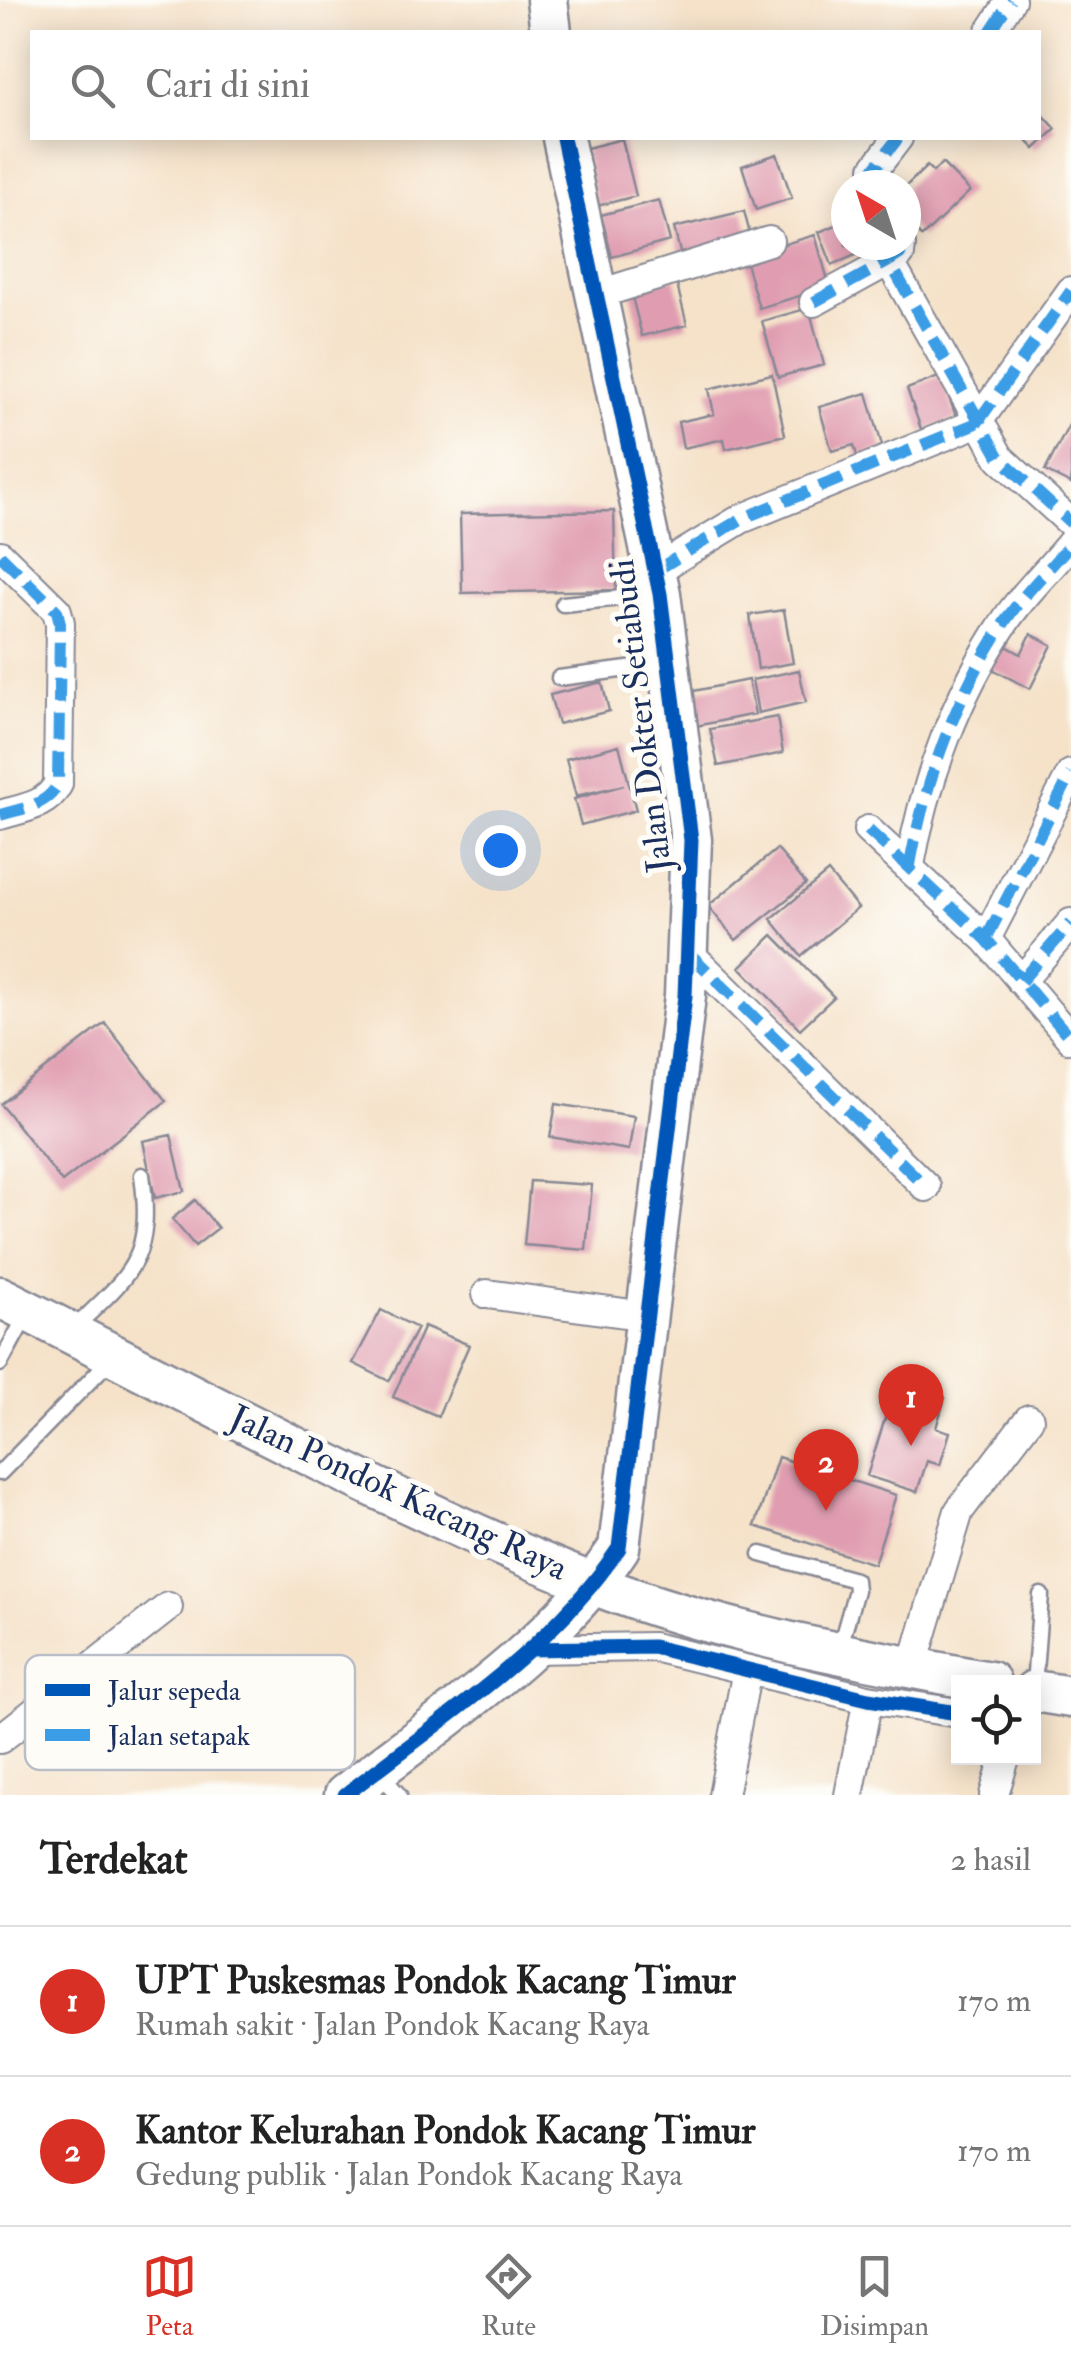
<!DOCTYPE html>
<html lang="id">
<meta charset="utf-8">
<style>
body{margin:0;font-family:"IM FELL Double Pica",serif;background:#f6f6f6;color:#222}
.controls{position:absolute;right:30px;bottom:30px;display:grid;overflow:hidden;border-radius:0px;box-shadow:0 5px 25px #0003}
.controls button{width:90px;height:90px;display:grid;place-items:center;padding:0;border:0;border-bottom:2px solid #e0e0e0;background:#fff;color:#222;font:50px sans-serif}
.compass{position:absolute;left:831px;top:170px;width:90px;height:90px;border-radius:50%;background:#fff;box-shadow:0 5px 25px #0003;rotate:321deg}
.you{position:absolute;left:500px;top:850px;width:35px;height:35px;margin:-25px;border:8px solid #fff;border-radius:50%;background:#1a73e8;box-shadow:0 0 0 15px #1a73e833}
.badge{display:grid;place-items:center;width:65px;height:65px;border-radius:50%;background:#d93025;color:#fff;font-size:32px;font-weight:700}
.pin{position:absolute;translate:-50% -82px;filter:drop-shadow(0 2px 5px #0008)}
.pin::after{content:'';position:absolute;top:52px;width:35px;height:30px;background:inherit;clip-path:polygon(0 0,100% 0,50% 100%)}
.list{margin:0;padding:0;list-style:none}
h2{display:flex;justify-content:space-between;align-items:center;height:130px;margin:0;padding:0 40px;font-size:42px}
h2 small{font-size:32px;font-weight:400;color:#767676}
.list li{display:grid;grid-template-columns:65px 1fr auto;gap:30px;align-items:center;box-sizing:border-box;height:150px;padding:0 40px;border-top:2px solid #e0e0e0}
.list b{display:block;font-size:38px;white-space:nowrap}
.list p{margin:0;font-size:32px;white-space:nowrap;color:#767676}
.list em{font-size:32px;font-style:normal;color:#767676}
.icon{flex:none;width:55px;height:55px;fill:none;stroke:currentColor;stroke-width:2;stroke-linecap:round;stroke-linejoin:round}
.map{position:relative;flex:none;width:1071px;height:1795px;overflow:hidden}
.search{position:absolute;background:#fff;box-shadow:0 5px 25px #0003;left:30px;right:30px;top:30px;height:110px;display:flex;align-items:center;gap:25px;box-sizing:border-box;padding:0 35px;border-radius:0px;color:#767676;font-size:38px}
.sheet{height:430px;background:#fff}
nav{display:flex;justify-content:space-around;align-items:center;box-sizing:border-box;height:140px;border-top:2px solid #e0e0e0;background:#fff;font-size:28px;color:#767676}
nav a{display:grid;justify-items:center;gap:5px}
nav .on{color:#d93025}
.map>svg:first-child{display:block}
</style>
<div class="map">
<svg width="1071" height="1795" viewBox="0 0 1071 1795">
<rect width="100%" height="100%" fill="#fdfcf7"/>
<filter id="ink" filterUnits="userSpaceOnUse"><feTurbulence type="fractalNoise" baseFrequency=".01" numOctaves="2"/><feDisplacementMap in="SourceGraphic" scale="20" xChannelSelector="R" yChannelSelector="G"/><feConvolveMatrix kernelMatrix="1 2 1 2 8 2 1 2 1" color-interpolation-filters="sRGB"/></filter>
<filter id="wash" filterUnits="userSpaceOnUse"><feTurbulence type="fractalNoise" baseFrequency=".0048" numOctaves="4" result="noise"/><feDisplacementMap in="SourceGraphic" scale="40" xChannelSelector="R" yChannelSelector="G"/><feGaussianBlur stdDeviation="2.25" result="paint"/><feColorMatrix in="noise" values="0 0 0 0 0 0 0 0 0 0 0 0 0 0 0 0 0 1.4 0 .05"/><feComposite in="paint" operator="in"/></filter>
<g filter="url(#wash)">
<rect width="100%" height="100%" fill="#f5e2c9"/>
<g id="blocks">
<path fill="#e09db1" d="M1038,109L1056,129L1035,149L1024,138H1038Z
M622,139L636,196L597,206L583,149Z
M777,154L792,198L756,210L742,166Z
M942,163L970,191L922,237L906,221V186L927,166L933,172Z
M659,200L670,241L612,257L601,215Z
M744,211L752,242L682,260L674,228Z
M846,221V245H855L858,254L832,265L819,232Z
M815,235L830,287L759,308L744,256Z
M675,277L687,325L642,336L630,289Z
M809,308L824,365L778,377L762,321Z
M772,374L785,435L726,449L724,439L683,448L678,422L714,414L709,389Z
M941,376L957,419L922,432L907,389Z
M867,393L883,449L857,456L854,445L832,451L819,407Z
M1071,421V484L1045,471Z
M614,511L616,590L462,593L460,514Z
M784,610L793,663L758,669L750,615Z
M1031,634L1052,645L1030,689L985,665L997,641L1021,654Z
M799,670L806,702L758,713L752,680Z
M748,680L755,714L691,727L684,693Z
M602,682L609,711L558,724L550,695Z
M777,717L783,753L718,766L710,729Z
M619,745L636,810L581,825L574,799L624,785L576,796L566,759Z
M777,849L806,884L736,940L708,906Z
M828,872L858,908L801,956L771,919Z
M773,935L834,997L800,1029L740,967Z
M105,1023L166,1101L62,1182L1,1104Z
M556,1104L634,1116L629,1150L550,1137Z
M171,1135L184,1191L155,1198L143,1141Z
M530,1181L592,1185L586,1250L524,1245Z
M195,1200L218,1228L195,1246L172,1219Z
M381,1310L417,1328L389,1381L353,1363Z
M424,1326L469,1345L438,1416L393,1397Z
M896,1383L945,1398L936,1428L950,1432L940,1465L927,1461L917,1492L867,1476Z
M778,1457L896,1495L874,1564L755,1526Z"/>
</g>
</g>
<g filter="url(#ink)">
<use href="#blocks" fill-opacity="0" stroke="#888894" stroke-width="2.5"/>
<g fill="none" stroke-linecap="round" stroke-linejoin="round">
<g stroke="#888894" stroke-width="19">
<path id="lane" d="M563,604L659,594
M559,678L666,664
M71,1331C129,1275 154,1262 142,1175
M0,1364L26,1316
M0,1473L112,1358
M761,1554L855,1580L856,1590L839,1650
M1034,1685L1041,1595
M380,1774L399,1795"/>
</g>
<g stroke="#888894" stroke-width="32">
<path id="street" d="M990,32L1011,0
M877,185L875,168L898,138
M901,245L900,254L889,261L1000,458L1071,523
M599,294L769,241
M814,302L889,261
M977,423L1071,291
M0,555L57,611L60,623L58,784C47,806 23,808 0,815
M655,571L741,519L977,423
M868,830L986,939L1071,1039
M910,865C925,780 957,693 1006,620C1024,593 1050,569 1071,543
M986,939L1071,774
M689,953L926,1187
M1021,981L1071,923
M487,1294L646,1316
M530,1649L653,1647L868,1699L958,1713
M912,1668L959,1511L1029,1419
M0,1739L168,1607
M723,1795L747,1670
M849,1795L868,1699
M994,1795L1005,1758"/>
</g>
<g stroke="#888894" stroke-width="45">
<path id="secondary" d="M547,0L551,32
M0,1297C195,1395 390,1503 593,1584C719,1633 858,1658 990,1682
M1034,1691L1071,1697
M345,1795C440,1720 551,1650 619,1548L685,996L691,840L660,594L563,138"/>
</g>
<use href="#lane" stroke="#fff" stroke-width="14"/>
<use href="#street" stroke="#fff" stroke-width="28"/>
<use href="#secondary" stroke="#fff" stroke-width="40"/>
<path stroke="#3b9de6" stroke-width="12" stroke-dasharray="25 12" stroke-linecap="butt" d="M990,32L1011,0
M877,185L875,168L898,138
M901,245L900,254L889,261L1000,458L1071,523
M814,302L889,261
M977,423L1071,291
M0,555L57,611L60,623L58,784C47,806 23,808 0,815
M655,571L741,519L977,423
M868,830L986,939L1071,1039
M910,865C925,780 957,693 1006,620C1024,593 1050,569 1071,543
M986,939L1071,774
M689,953L926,1187
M1021,981L1071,923"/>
<g stroke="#fdfcf7" stroke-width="21">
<path id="cycleway" d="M530,1649L653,1647L868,1699L958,1713
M345,1795C440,1720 551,1650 619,1548L685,996L691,840L660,594L563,138"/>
</g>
<use href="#cycleway" stroke="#0057b8" stroke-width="15"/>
</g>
</g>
<g text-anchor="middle" stroke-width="10" stroke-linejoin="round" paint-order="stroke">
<g font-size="35" fill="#1b2f5e" stroke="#fdfcf7">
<text transform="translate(640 716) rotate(-97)" y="12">Jalan Dokter Setiabudi</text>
<text transform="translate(399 1492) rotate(25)" y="12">Jalan Pondok Kacang Raya</text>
</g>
</g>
<rect x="25" y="1655" width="330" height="115" rx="15" fill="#fdfcf7" stroke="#b9bec9" stroke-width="2.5"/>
<rect x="45" y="1684" width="45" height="12" fill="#0057b8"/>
<rect x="45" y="1729" width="45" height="12" fill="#3b9de6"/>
<g font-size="28" fill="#1b2f5e">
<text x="108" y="1700">Jalur sepeda</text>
<text x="108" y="1745">Jalan setapak</text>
</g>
</svg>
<div class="controls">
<button><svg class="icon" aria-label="locate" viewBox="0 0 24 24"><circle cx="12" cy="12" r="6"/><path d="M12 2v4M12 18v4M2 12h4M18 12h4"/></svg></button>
</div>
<svg class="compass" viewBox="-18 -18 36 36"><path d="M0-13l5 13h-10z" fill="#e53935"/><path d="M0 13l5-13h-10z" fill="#767676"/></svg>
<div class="you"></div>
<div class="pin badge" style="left:911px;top:1446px">1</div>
<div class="pin badge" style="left:826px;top:1511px">2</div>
<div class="search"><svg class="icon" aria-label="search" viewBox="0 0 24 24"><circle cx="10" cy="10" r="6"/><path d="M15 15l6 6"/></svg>Cari di sini</div>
</div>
<section class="sheet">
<h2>Terdekat<small>2 hasil</small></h2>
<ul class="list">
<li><span class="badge">1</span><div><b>UPT Puskesmas Pondok Kacang Timur</b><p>Rumah sakit · Jalan Pondok Kacang Raya</p></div><em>170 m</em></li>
<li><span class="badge">2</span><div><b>Kantor Kelurahan Pondok Kacang Timur</b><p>Gedung publik · Jalan Pondok Kacang Raya</p></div><em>170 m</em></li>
</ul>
</section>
<nav>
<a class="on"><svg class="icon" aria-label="map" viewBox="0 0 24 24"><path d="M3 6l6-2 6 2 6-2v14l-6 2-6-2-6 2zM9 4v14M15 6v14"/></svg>Peta</a>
<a><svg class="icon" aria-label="directions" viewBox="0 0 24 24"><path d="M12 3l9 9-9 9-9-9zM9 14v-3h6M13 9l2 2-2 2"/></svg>Rute</a>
<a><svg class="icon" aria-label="saved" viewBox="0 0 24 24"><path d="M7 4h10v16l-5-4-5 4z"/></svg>Disimpan</a>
</nav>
